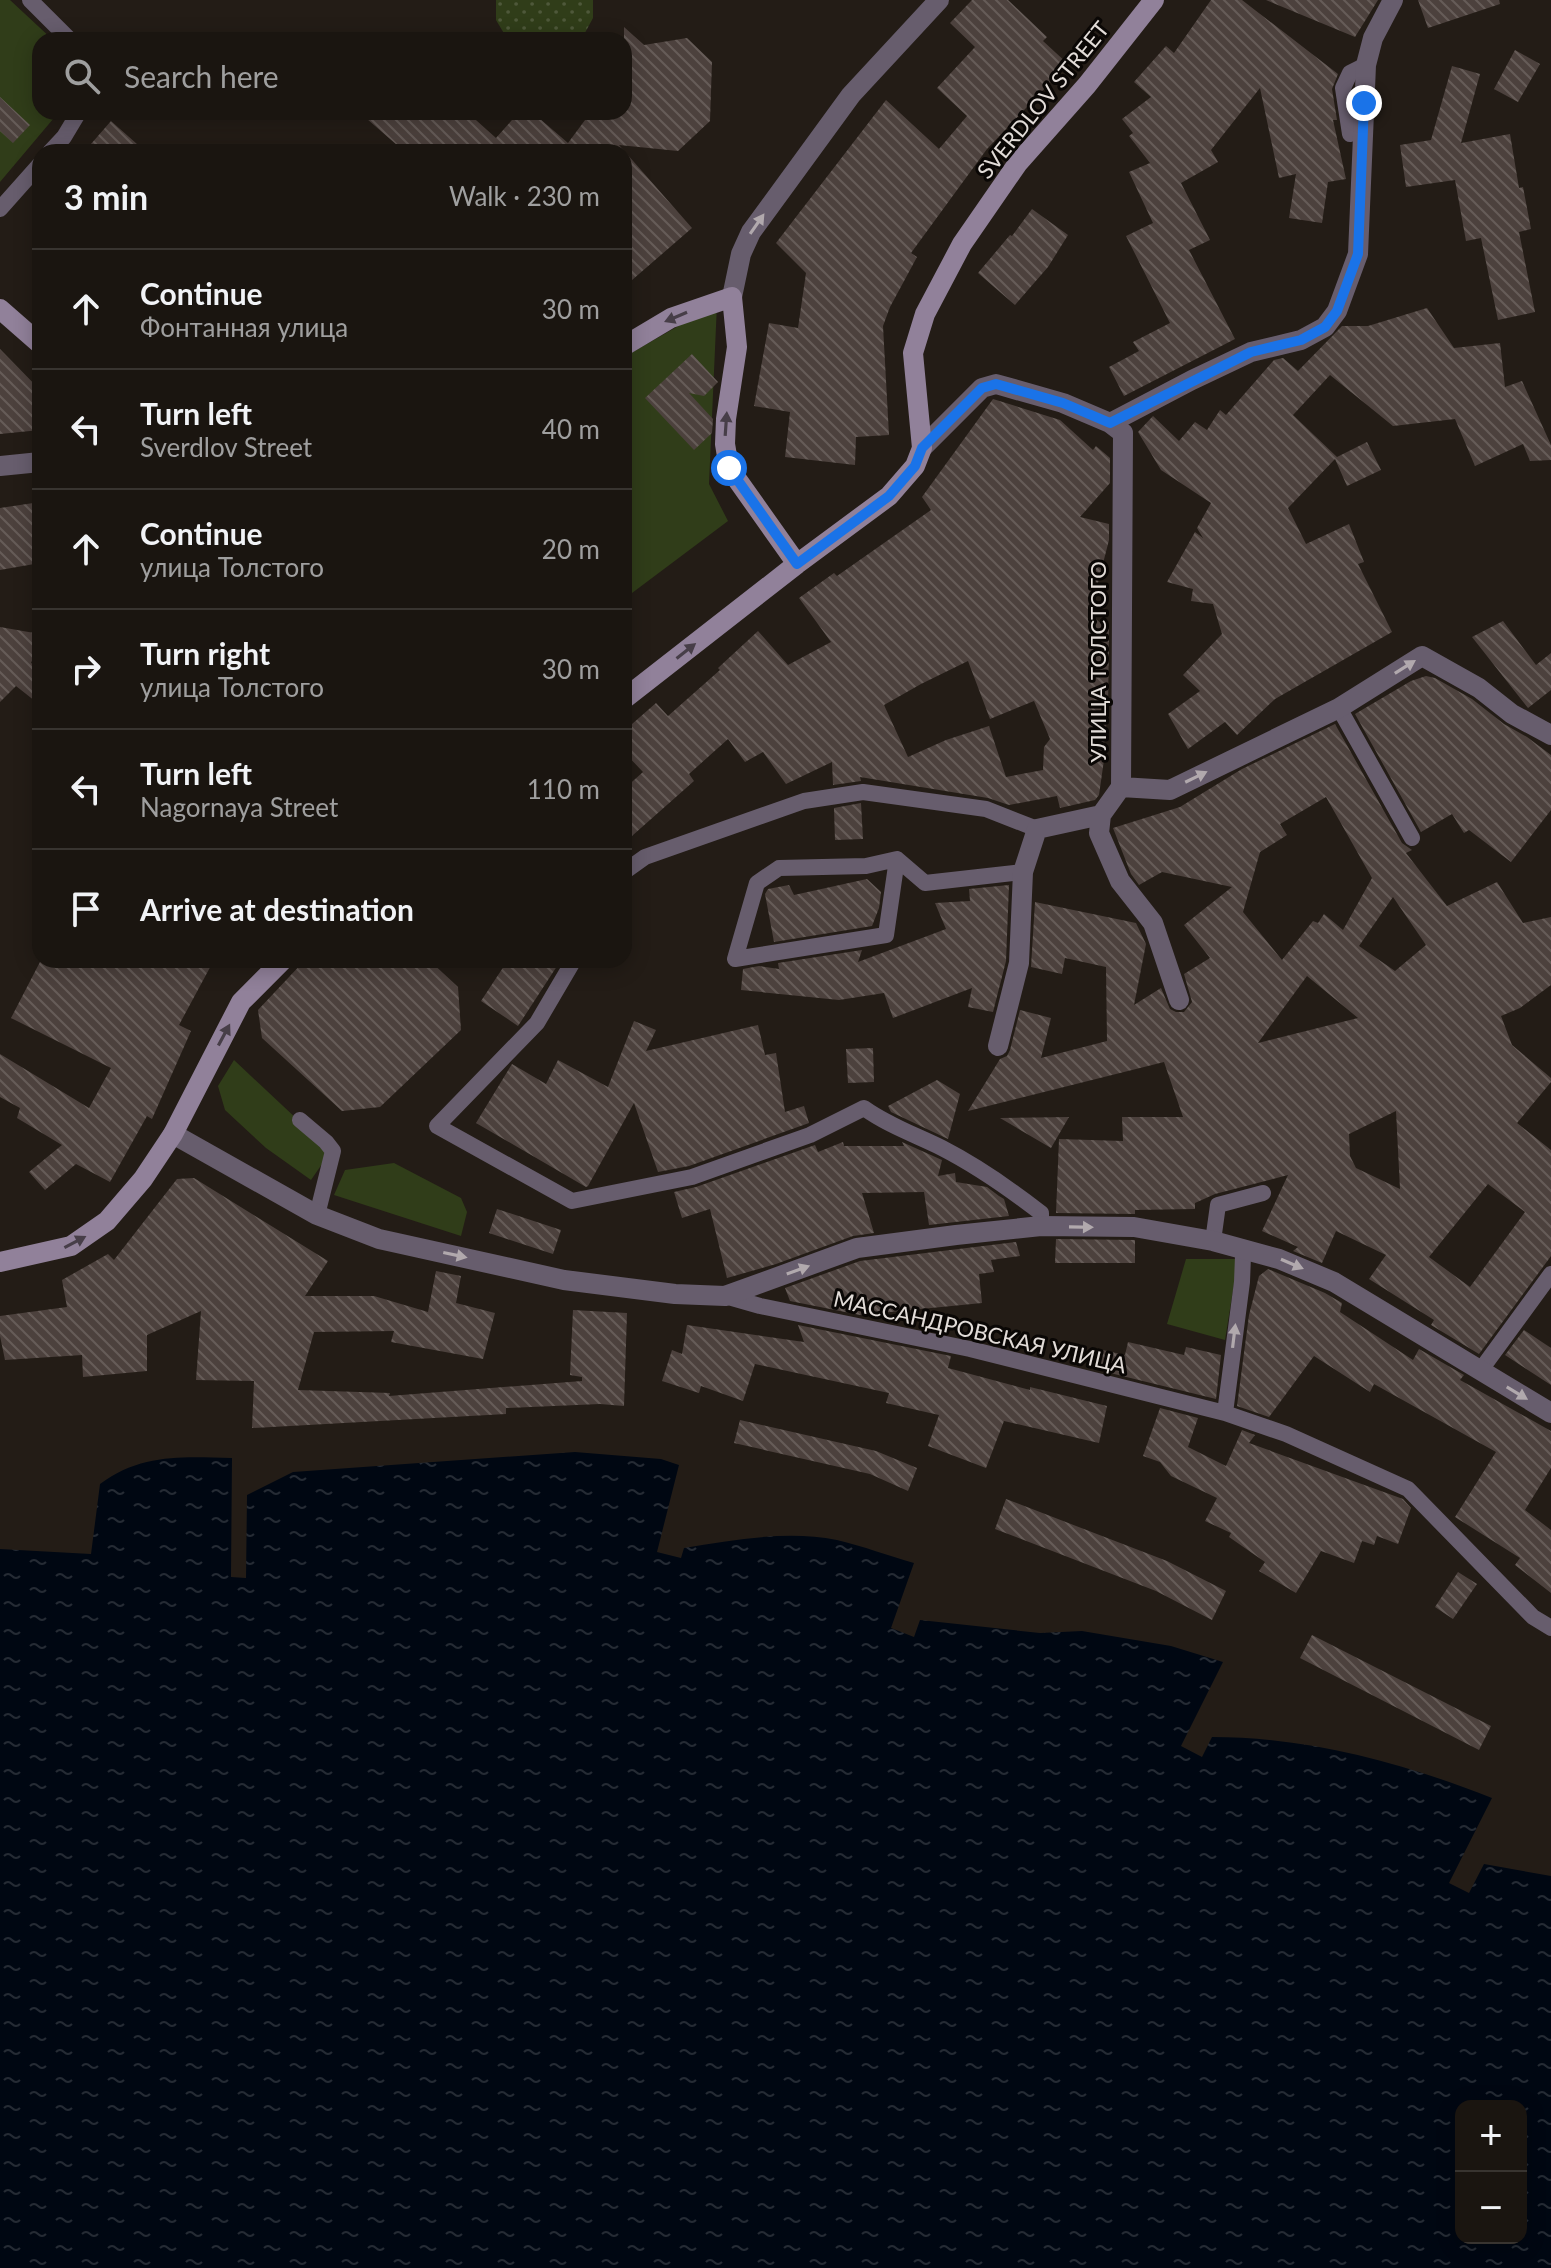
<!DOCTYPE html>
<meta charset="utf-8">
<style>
body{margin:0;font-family:Lato,sans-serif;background:#27221e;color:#f1f3f6}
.controls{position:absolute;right:24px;bottom:24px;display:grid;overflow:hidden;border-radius:16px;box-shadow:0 4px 20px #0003}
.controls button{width:72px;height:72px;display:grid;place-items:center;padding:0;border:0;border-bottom:2px solid #383430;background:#1a1510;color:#f1f3f6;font:40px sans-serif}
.stop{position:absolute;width:24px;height:24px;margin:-18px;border:6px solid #1a73e8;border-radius:50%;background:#fff}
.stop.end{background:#1a73e8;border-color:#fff;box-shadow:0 2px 8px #0008}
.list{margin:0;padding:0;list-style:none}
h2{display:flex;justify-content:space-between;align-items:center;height:104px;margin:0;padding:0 32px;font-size:34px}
h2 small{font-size:26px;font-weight:400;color:#9f9f9f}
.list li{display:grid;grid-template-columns:52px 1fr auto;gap:24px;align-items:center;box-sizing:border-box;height:120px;padding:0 32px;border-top:2px solid #383430}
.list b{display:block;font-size:30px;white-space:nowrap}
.list p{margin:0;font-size:26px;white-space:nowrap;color:#9f9f9f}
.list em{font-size:26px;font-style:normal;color:#9f9f9f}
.icon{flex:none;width:44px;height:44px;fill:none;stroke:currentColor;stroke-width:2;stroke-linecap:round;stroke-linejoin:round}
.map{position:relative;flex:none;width:1551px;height:2268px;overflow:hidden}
.search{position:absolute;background:#1a1510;box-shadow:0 4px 20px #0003;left:32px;top:32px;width:600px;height:88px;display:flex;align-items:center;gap:20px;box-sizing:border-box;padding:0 28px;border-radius:24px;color:#9f9f9f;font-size:30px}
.panel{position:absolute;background:#1a1510;box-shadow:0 4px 20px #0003;left:32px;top:144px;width:600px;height:824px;border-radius:24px}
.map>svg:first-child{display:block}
</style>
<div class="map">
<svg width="1551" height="2268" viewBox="0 0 1551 2268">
<defs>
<pattern id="garden-dots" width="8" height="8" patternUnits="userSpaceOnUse" patternTransform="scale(2)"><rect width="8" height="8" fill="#303d19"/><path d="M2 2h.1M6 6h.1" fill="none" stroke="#4e583a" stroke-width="1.8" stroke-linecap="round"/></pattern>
<pattern id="water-ripples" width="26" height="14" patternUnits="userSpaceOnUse" patternTransform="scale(2)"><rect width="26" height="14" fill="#000712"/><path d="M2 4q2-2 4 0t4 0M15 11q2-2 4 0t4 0" fill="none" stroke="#252b34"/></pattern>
<pattern id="building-back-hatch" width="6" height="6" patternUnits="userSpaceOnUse" patternTransform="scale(2)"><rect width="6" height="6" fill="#4c413d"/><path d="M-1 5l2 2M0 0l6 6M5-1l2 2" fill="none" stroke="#665c58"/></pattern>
</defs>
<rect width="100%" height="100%" fill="#231c16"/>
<path fill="#303d19" d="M0,0H10L53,40H40V112H59L0,182Z
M717,304L709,484L728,521L624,599V357Z
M234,1060L331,1151L311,1180L266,1148L225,1110L218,1086Z
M394,1163L461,1198L467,1212L461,1236L334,1195L345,1170Z
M1186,1259H1238L1225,1340L1167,1324Z"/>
<path fill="url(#garden-dots)" d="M496,0H593V18L581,40H508L496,20Z"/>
<path fill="url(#water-ripples)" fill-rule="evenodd" d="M575,1452L661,1459L679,1465L657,1552L681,1558L684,1548C734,1540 787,1530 837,1540C863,1546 889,1556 914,1563L891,1628L914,1637L920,1620L1040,1633L1082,1631L1171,1646L1223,1662L1181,1746L1202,1757L1212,1737C1307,1737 1404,1763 1492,1798L1449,1883L1469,1893L1484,1864L1551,1876V2268H0V1549L91,1554L100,1484C142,1453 183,1457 232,1458L231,1577L246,1578L247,1495L293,1472ZM1461,2106H1521V2238H1461Z"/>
<path fill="url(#building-back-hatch)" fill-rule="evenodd" d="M972,0H1008L1047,37L1043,41L1068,64L987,149L911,253L917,257L890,307L883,326L889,435L856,437L855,465L785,457L790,412L754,406L769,323L798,328L806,273L776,243L886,100L939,149L967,116L937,88L975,47L950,23Z
M1211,0H1242L1338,74L1332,89L1337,120H1333L1346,179L1328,182L1322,223L1289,218L1296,174L1279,178L1260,88L1211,150L1218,162L1181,183L1210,240L1189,250L1235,339L1124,396L1109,367L1139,351L1133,342L1170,323L1126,236L1153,223L1129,172L1150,163L1129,136L1133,133L1122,119L1151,97L1134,82L1166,46L1174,53Z
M1266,0H1378L1355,37Z
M1418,0H1499L1500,4L1428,28Z
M624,27L644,45L687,38L712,62L710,121L678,151L619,145L692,228L624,287V152H405L359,112H467L496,138L519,112H532L568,143L591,112H624Z
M1515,50L1540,64L1518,102L1494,89Z
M1452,66L1480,74L1461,143L1510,134L1519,188L1523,187L1531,229L1519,232L1535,312L1498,320L1481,238L1466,241L1455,180L1406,187L1400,145L1431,140Z
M0,97L30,125L13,143L0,131Z
M111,121L146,152H84Z
M1032,209L1068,235L1048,267L1015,305L978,273L1010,235L1012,236Z
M1427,308L1454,348L1500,343L1505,387L1522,381L1551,445V460L1530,461L1523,444L1475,466L1455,419L1393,426L1330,375L1293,415L1337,457L1367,442L1381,470L1347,486L1335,459L1288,508L1306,544L1349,524L1364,562L1358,564L1392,632L1275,699L1237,735L1225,722L1188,749L1168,714L1200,691L1183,675L1222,634L1213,604L1191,601L1193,589L1167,582L1195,532L1203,538L1197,528L1211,503L1161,470L1138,432L1153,416L1179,441L1195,422L1207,430L1220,410L1226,415L1274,360L1283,358L1298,371L1342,326H1368Z
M0,349L40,390V430L0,434Z
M692,354L718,382L704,396L689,393L713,419L712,433L694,450L645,398Z
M993,399L1060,420L1093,450L1096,446L1110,458V483L1080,517L1109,524V540L1090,614L1109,630L1108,709L1104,746H1106L1099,795L1095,800L1060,808L1057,796L1009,805L988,798L860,777L861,781L833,785L832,762L786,784L763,752L745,762L728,739L689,774L694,781L624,843V789L643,772L624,752V731L656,703L668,716L720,670L718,668L758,631L788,665L831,642L799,598L834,573L837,576L931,510L922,497ZM968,661L990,719L1034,701L1050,739L1044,747L1043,770L1006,777L989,726L946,740L908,757L884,705L921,684Z
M40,502V563L0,570V508Z
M1503,621L1536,665L1551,653V690L1528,708L1472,637Z
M0,627L40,634V641L31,663L40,667V705L16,686L0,702Z
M1426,676L1435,678L1472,699L1504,724L1527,737L1551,755V810L1511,862L1469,830L1464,833L1452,814L1421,832L1355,714L1411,681Z
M1335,724L1402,843L1412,850L1406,853L1447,906L1497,882L1523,923L1551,917V985L1520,1008L1501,1016L1512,1045L1551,1078V1082L1517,1123L1551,1150V1256L1479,1354L1431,1325L1434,1320L1369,1279L1386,1255L1336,1231L1322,1263L1293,1251L1298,1247L1262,1231L1288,1175L1215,1194L1195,1203V1209L1135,1210V1214L1056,1213L1059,1139L1123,1141L1122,1117H1183L1164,1062L968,1111L1000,1059L1007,1056L1010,1050L1020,1010L1051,1018L1041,1058L1107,1041L1106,967L1065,958L1062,974L1031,967L1035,902L1136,923L1146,944L1134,1005L1161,988L1170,1009L1176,1012H1184L1192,1002L1184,974L1210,958L1184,925L1232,887L1162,872L1139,885L1131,874L1113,828L1180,807L1242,769ZM1326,797L1372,878L1343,930L1324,914L1318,923L1313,921L1282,960L1243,912L1260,852L1287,835L1280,824ZM1393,897L1426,945L1395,971L1359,946ZM1307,976L1358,1018L1258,1043ZM1396,1111L1400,1189L1356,1168L1350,1156L1349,1134ZM1488,1184L1525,1212L1470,1287L1429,1257Z
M861,803L863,839L835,840L834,808Z
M867,879L881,892L879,908L872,926L774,942L765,894L768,889L789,885L794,895Z
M1009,885L1006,961L993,1012L968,1007L972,988L893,1018L884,993L839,1000L741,990L743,969L759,966L779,969L778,963L862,950L858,962L946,929L935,903L970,901L969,889Z
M41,960H214L179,1025L191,1031L152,1119L147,1116L110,1182L76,1164L45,1190L29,1172L62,1145L17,1118L20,1108L0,1097V1054L89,1108L111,1068L11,1018Z
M305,960H429L458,987L461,1030L380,1107L342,1111L262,1038L258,1010Z
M508,960H561L518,1026L481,1001Z
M634,1021L656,1030L646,1051L758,1025L765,1055L776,1053L785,1112L804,1106L809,1123L689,1166L658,1172L634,1103L588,1186L586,1187L476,1123L512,1064L546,1084L558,1060L608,1087Z
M873,1048L874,1082L848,1083L846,1049Z
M937,1080L960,1094L948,1139L891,1112L888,1106Z
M1069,1117L1051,1148L1000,1118Z
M843,1142L844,1146H904L902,1142L942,1160L938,1176L955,1173L956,1182L987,1187L999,1196L1004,1199L1009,1216L929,1225L924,1192L862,1193L874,1233L853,1236L776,1264L727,1278L710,1209L682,1218L674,1192L696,1187L815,1145L818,1152Z
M194,1178L328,1261L305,1296H374L428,1312L436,1271L461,1276L456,1303L495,1313L483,1359L391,1342L394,1331L314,1332L298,1390L390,1393L389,1396L582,1381V1377L570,1375L573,1310L627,1313L624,1406L600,1404L506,1408V1414L252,1428L254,1381L196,1380L201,1311L147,1335V1371L83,1377L82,1355L5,1360L0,1336V1316L67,1307L62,1280L108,1254L114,1260L177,1179Z
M497,1209L561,1230L553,1254L489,1233Z
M1056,1239L1135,1240V1263H1055Z
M1016,1242L1020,1256L991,1260L994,1272L979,1274L982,1303L860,1315L790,1301L785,1288L860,1261Z
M1268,1269L1325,1293L1342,1303L1340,1312L1413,1360L1419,1349L1464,1375L1460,1380L1551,1431V1468L1525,1510L1551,1530V1593L1515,1565L1520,1558L1455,1517L1496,1452L1374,1384L1370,1392L1314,1356L1269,1417L1237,1406L1249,1315L1259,1276Z
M687,1325L804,1342L798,1325L951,1356L948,1368L1030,1390V1387L1107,1406L1099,1443L1004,1421L986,1468L928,1446L939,1415L886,1403L889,1393L755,1364L743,1401L701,1386L699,1393L662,1381L672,1350L682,1354Z
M1524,1330L1551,1348V1385L1505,1355Z
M1128,1342L1184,1355L1186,1347L1221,1355L1216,1399L1098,1370L1103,1350L1125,1355Z
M1160,1408L1198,1418L1188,1447L1226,1466L1242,1430L1255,1435L1249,1443L1403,1499L1411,1508L1398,1544L1377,1536L1374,1545L1362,1541L1354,1563L1321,1551L1296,1593L1259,1571L1265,1562L1229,1537L1231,1533L1205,1521L1217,1498L1171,1476L1160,1462L1143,1456Z
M740,1420L876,1451L917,1468L908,1491L870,1474L734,1443Z
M1006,1499L1167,1561L1226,1591L1212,1620L1156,1591L995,1529Z
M1458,1572L1477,1584L1453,1619L1435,1607Z
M1312,1635L1491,1726L1479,1750L1300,1658Z"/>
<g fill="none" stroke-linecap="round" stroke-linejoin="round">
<path stroke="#675d6d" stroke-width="16" d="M30,0L70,40
M1350,134L1343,88L1350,73L1366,65
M50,152L64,137L79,112
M0,209L40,164
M1339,708L1412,838
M897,859L886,935L735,959L757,883L779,868L866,866L897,859L925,883L1023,872
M624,872L645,857L804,801L863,792L986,809L1037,829
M574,960L537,1023L437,1126L572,1201L692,1177L810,1135L864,1108C889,1126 916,1135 942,1148C977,1166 1010,1189 1041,1213V1226
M300,1120L326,1142L333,1151L317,1215
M1213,1241L1218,1205L1263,1193
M725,1296L760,1306L970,1349L1225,1413L1286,1434L1408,1489L1533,1617L1551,1628
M1480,1371L1551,1274
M1225,1413L1242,1282L1243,1256L1241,1248"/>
<path stroke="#675d6d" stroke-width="20" d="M732,297L741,254L751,232L851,95L939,0
M1110,423L1192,380L1251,352L1301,340L1325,327L1337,311L1358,254L1366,65L1373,38L1393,0
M922,448L982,388L996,384L1063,403L1110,423L1123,433L1121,787L1101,815L1037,829L1023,872L1019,963L998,1046
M0,466L40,462
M1121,787L1170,790L1339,708L1422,656L1479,688L1512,714L1551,735
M1101,815L1099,833L1120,881L1153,923L1179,1000
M173,1134L317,1215L379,1239L564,1280L675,1294L725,1296L857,1248L956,1235L1041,1226L1134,1227L1213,1241L1279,1259L1334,1282L1551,1413"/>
<path stroke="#91819a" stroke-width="20" d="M0,309L40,344
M624,346L671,318L732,297L737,347L726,419L725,444L729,468L797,564
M624,699L797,564L889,496L915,466L922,448L913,353L925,314L962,244L1018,163L1087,85L1154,0
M0,1262L71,1246L107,1221L143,1179L173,1134L241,1002L283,960"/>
</g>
<defs><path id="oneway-solid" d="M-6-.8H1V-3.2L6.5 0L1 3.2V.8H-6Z" transform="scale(2)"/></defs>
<g fill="#b1a9ad">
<use href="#oneway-solid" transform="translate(757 224) rotate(-55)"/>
<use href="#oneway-solid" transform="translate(1405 667) rotate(-32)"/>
<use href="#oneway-solid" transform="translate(1196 777) rotate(-26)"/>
<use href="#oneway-solid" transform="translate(1081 1227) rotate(1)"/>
<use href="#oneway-solid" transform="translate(455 1255) rotate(12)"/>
<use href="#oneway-solid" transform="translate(1292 1264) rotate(23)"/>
<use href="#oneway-solid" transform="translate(798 1270) rotate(-20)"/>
<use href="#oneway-solid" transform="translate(1234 1336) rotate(-83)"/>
<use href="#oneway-solid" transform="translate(1517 1393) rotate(31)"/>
</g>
<g fill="#473e48">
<use href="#oneway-solid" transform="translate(676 317) rotate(157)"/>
<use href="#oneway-solid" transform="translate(726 424) rotate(-86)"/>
<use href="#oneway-solid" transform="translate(686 651) rotate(-38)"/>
<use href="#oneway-solid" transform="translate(224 1035) rotate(-62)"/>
<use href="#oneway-solid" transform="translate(75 1242) rotate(-28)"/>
</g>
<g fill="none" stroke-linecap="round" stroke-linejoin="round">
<path stroke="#1a73e8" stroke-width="10" d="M729,468L797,564L889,496L915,466L922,448L982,388L996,384L1063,403L1110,423L1251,352L1301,340L1325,327L1337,311L1358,254L1364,103"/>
</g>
<g text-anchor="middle" stroke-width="6" stroke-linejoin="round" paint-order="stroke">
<g font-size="22" fill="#e2dcd8" stroke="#0a0705">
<text transform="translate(1043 100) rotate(-51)" y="8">SVERDLOV STREET</text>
<text transform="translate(1098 662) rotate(-90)" y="8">УЛИЦА ТОЛСТОГО</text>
<text transform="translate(980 1332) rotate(13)" y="8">МАССАНДРОВСКАЯ УЛИЦА</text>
</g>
</g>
</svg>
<div class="controls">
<button>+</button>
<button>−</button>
</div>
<div class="stop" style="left:729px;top:468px"></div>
<div class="stop end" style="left:1364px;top:103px"></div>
<div class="search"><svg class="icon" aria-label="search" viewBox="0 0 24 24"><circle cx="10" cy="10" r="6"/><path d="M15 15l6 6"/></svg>Search here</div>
<section class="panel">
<h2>3 min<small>Walk · 230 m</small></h2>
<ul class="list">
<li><svg class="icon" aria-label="ahead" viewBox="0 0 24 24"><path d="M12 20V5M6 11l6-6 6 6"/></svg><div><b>Continue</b><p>Фонтанная улица</p></div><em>30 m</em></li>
<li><svg class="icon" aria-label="left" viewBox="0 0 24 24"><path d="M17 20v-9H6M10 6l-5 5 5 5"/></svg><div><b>Turn left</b><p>Sverdlov Street</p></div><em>40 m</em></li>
<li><svg class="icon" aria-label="ahead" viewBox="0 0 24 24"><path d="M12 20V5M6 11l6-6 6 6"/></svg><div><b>Continue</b><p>улица Толстого</p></div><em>20 m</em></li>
<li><svg class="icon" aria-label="right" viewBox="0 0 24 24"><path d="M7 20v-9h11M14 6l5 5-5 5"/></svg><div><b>Turn right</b><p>улица Толстого</p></div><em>30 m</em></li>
<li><svg class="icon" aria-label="left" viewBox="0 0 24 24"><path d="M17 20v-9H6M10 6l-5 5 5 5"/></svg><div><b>Turn left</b><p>Nagornaya Street</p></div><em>110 m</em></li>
<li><svg class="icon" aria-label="arrive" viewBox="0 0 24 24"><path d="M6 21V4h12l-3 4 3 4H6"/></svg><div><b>Arrive at destination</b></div></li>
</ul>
</section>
</div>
